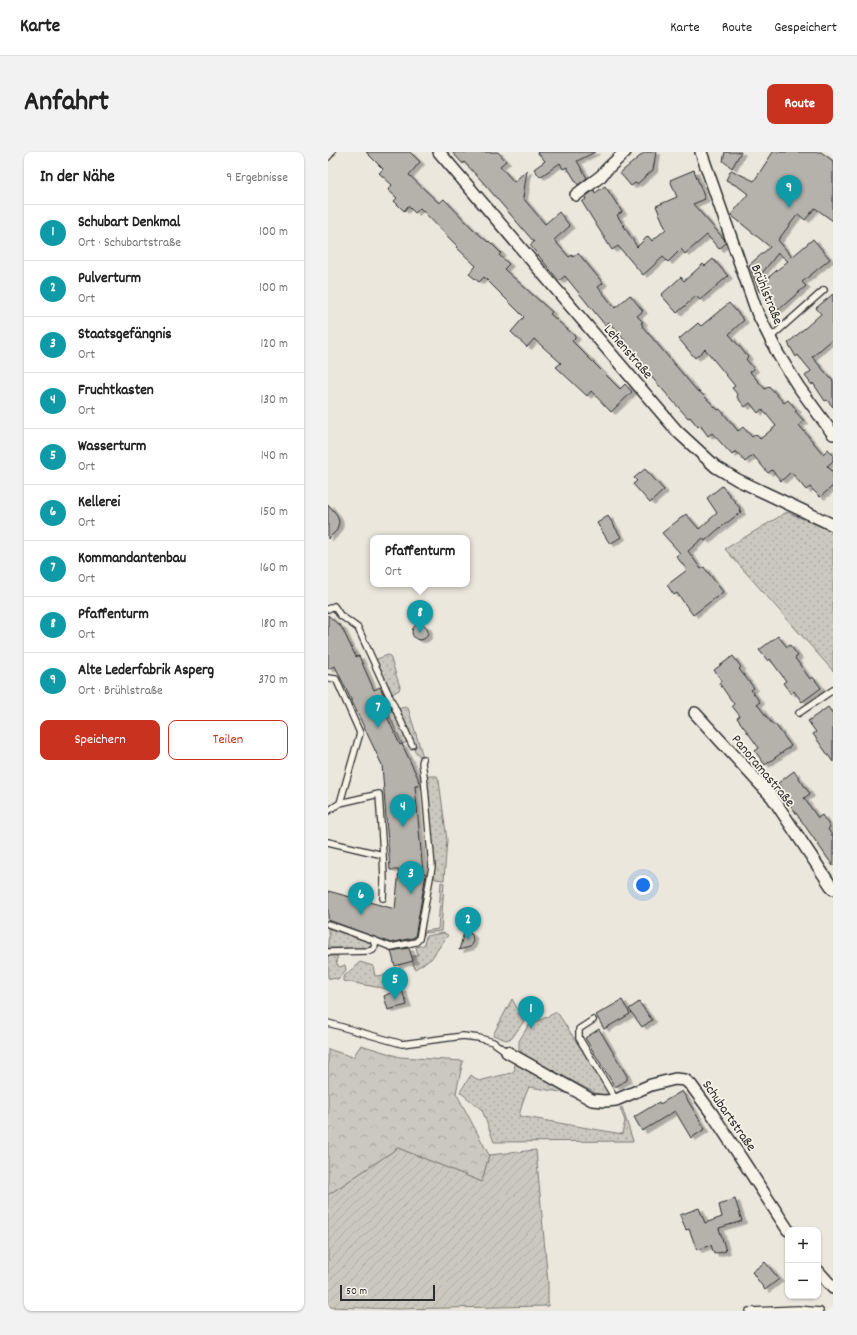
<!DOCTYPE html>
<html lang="de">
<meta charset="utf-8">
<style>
body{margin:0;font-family:Dekko,sans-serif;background:#f2f2f2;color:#222}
.controls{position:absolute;right:12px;bottom:12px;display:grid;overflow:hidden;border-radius:8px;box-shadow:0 1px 3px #0004}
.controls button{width:36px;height:36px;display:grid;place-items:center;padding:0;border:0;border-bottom:1px solid #e0e0e0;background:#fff;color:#222;font:20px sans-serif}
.scale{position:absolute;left:12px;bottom:10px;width:95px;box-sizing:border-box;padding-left:4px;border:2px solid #2b2b2b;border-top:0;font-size:11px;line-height:14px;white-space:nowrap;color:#2b2b2b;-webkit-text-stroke:3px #f7f3e8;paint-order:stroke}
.you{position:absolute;left:315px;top:733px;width:14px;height:14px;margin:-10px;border:3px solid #fff;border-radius:50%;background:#1a73e8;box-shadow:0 0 0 6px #1a73e833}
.badge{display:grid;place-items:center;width:26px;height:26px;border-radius:50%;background:#c8321e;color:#fff;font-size:13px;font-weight:700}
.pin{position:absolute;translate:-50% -33px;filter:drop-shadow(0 1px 2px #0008)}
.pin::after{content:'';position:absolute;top:21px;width:14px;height:12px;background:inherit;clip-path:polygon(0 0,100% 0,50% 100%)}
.popup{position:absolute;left:42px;top:383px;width:100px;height:52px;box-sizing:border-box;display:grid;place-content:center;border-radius:8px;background:#fff;filter:drop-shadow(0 1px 3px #0005);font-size:13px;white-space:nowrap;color:#767676}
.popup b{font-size:15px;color:#222}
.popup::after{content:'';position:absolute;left:50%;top:100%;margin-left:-8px;border:8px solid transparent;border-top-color:#fff}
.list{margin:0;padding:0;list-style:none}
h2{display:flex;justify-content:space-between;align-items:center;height:52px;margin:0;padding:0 16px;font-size:17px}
h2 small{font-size:13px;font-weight:400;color:#767676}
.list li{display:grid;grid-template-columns:26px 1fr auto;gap:12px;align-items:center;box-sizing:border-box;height:56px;padding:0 16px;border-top:1px solid #e0e0e0}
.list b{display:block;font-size:15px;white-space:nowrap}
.list p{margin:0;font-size:13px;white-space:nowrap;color:#767676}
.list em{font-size:13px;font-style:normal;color:#767676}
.actions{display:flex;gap:8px;padding:12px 16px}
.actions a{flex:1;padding:9px 0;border:1px solid #c8321e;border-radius:8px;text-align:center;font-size:14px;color:#c8321e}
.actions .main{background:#c8321e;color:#fff}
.map{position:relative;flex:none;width:505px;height:1159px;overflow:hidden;border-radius:8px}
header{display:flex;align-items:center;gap:24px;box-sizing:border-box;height:56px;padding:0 20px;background:#fff;border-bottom:1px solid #e0e0e0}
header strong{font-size:19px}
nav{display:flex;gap:22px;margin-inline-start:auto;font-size:14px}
.intro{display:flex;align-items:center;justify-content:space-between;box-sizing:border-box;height:96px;padding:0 24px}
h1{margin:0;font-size:28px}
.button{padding:10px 18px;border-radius:8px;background:#c8321e;color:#fff;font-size:14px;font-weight:700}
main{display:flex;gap:24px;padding:0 24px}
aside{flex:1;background:#fff;border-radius:8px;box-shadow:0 1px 3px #0004}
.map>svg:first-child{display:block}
</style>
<header>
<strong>Karte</strong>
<nav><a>Karte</a><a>Route</a><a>Gespeichert</a></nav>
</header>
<div class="intro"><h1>Anfahrt</h1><a class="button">Route</a></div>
<main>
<aside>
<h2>In der Nähe<small>9 Ergebnisse</small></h2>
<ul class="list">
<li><span class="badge" style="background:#0f9aa8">1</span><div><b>Schubart Denkmal</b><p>Ort · Schubartstraße</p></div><em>100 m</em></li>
<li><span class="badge" style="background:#0f9aa8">2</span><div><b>Pulverturm</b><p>Ort</p></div><em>100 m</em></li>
<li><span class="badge" style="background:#0f9aa8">3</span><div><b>Staatsgefängnis</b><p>Ort</p></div><em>120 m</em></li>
<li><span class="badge" style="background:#0f9aa8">4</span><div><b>Fruchtkasten</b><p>Ort</p></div><em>130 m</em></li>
<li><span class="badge" style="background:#0f9aa8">5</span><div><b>Wasserturm</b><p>Ort</p></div><em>140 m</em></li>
<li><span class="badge" style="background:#0f9aa8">6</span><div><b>Kellerei</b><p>Ort</p></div><em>150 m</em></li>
<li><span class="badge" style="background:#0f9aa8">7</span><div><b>Kommandantenbau</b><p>Ort</p></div><em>160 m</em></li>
<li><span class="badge" style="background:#0f9aa8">8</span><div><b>Pfaffenturm</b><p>Ort</p></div><em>180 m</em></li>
<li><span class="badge" style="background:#0f9aa8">9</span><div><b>Alte Lederfabrik Asperg</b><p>Ort · Brühlstraße</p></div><em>370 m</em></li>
</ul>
<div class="actions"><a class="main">Speichern</a><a>Teilen</a></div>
</aside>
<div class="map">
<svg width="505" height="1159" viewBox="0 0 505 1159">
<defs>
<pattern id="grass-dots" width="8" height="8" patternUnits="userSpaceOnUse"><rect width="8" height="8" fill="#cbc8bf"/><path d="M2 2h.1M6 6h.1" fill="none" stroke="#aeaca4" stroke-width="1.8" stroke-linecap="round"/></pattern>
<pattern id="forest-crowns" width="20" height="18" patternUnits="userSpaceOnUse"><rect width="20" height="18" fill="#cbc8bf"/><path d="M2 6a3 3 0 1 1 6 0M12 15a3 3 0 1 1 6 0" fill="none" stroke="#aeaca4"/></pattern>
<pattern id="garden-furrows" width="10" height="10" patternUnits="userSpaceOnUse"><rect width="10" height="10" fill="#cbc8bf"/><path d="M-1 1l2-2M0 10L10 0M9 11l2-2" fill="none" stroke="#aeaca4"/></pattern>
<filter id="shadow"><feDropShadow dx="4.5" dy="2.5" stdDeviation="0" flood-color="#0004"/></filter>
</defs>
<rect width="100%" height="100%" fill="#ebe7dd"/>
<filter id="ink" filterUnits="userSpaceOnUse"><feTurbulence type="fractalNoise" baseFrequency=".025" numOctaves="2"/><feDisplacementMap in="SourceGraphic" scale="8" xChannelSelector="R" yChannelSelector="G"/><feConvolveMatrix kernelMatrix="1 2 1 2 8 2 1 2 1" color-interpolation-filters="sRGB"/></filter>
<g filter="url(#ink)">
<path fill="url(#grass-dots)" stroke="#7b7a75" d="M459,360L505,380V519L397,397Z
M60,503L62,504L72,535L71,538L64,542L48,509L49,507Z
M62,551L80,590L74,592L58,557L61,555L60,552Z
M77,555L80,556L95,605C90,604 89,602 86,597L88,594L70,557Z
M99,624H109L111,629L119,688L116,728L107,727Z
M113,730L116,731L113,779L97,781V779L110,777Z
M0,776L43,791L44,793L42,796H0V788L2,782L0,781Z
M115,781L120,783L103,807L87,817L83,805L90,803L88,795L96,793L98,784Z
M0,804H10L8,809L9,813L12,815L17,813L18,818L10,827L0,826Z
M32,810L45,814L47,824L67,822V829L64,836L59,837L15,829V825Z
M184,847L196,869L184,886L178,888L165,883Z
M229,860L283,943L276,944L269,942L202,906L196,903L191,897V889L200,874Z
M186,911L239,941L201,935L195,949L191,964L294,982L297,969L292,956L294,955L305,989L166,990L154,958L132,940L143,923L151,929L183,921L187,918Z"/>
<path fill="url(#forest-crowns)" stroke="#7b7a75" d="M33,893L72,905L135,909L128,941L161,1003L154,1030L70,996L0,1043V897L25,905Z"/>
<path fill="url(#garden-furrows)" stroke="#7b7a75" d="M70,996L154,1030L161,1003L208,998L220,1131V1154L70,1157L0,1155V1043Z"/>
<path fill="#b5b2ab" stroke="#2b2b2b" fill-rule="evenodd" filter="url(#shadow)" d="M38,0H82L92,10L81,23L111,51L116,47L145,77L160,90L161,89L173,101L171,103L181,112L176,117L224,160L222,162L248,185L244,189L292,237L297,232L304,240L283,260L263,239L259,244L243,229L228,215L233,211L206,187L199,195L183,180L196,165L156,125L151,130L141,122L148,114L128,95L129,94L92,56L87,61L80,54L76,59L66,49L69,46L60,38L64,33L51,21L55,17Z
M124,0H170L178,9L172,14L186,30L199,18L195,46L217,72L231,60L242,74L226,88L241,105L244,103L245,105L250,101L275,131L270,135L287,156L302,143L315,159L309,164L315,170L313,171L315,174H314L370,240L371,239L390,258L392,257L410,279L415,275L424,285L428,282L432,287L448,274L434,257L430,261L422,251L417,255L409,245L410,243L404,236L407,234L377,197L367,206L351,187L370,171L373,174L401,151L416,168L401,182L420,205L418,207L426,217L422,220L437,237L441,234L456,251L460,248L469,258L467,259L476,269L471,273L495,302L500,297L505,303V309L499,314L505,320V334L492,345L482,335L478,338L463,320L453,329L444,318L440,321L425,303L417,310L408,299L404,303L384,281L380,284L372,273L370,275L362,265L360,266L302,201L294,191L297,189L281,170L277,173L237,124L231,129L202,93L206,90L153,28L136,10L135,12Z
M209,0H267L249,9L259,26L250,33L239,15L235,17L232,11L212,25L206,17L217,9Z
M317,0H328L325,18L309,32L307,31L303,34L292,21Z
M397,0H413L404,16L395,9Z
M445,0H493L505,9V69L487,56L477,68L470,62L450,88L464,105L485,87L502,107L474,130L478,134L449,159L431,139L421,113L442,95L403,63L420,42L411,35L398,28L403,18L426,29ZM450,101L460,109L436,129L431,125Z
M366,18L377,47L365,52L396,87L398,91L391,97L379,83L357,102L353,97L340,110L335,105L315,123L290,94L284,98L254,50L258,47L257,45L266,38L267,41L277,34L294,60L289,63L309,95L320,84L324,89L338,77L328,54L349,45L342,28Z
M385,107L400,124L372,148L368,144L349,161L333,143L353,125L356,129L375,112L377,114Z
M505,142V187L484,205L505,229V255L499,248L497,249L485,231L484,233L477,224L483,219L470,203L468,205L460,191L493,162L488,156Z
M317,317L336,338L322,351L305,332L309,329L306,326Z
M394,334L412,356L411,357L413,360L388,379L377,389L375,386L360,399L373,417L376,415L395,440L365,463L349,441L346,443L339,433L359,418L348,404L352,401L334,381L358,362L371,377L389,361L379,346Z
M0,352L9,363L11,370L9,378L0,387Z
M280,364L293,385L282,392L269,371Z
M0,463L14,476L28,505L31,504L46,538L52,535L61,555L56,558L72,593L74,592L90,626L91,634H87L95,721L98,722L87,785L84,786L63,791L0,768V739L67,757L71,718H62L54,613L7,514L0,517Z
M84 480a8 8 0 1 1 16 0a8 8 0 1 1-16 0Z
M450,484L459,495L462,493L470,504L467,506L482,527L485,525L493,536L474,550L466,539L463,542L455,531L458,529L442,507L440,509L431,498Z
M405,504L413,515L411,517L426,536L423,538L432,550L429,552L445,573L447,572L463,594L437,613L427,599L431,596L409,566L412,564L404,554L406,552L391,531L394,529L386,518Z
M500,555L505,562V610L485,582L488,580L480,569Z
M466,619L482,642L476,646L490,666L494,663L502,675L500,677L505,685V714L456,644L458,643L450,631Z
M137,777L144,783L145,789L142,795L131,798Z
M81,796L85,809L67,814L63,799Z
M73,836L79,853L60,858L56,844Z
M294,848L302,862L276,877L268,863Z
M311,850L324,868L314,875L301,857Z
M271,877L299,924V928L287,935L257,886Z
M354,939L377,977L363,986L347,959L314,979L306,965L331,950L332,952Z
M407,1047L414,1069L391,1076L398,1099L386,1102L383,1093L369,1098L361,1077L358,1078L352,1063L371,1056L377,1071L394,1065L391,1053Z
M437,1110L451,1127L437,1138L424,1120Z"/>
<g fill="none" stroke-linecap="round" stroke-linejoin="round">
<g stroke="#2b2b2b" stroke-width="8">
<path id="lane" d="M0,5L4,0
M442,186L496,138
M0,457L6,454L12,463L30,476L84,593
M0,526L8,527L32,581L12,651
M471,561L505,538
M0,659L12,651L51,642L55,703L0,690
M55,746L56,728L55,703
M0,772L45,788L47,794L45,798L41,799L0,800
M45,788L63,795L88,790L91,787L104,715L96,624L94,611L95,607
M265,868L251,877V886L288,948
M0,871L74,892L135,884L151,886L165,890L179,900
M421,1159L470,1157L492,1159"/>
</g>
<g stroke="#2b2b2b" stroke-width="14">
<path id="street" d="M111,0L349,279L388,315L410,328L505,373
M373,0L429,160L450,202L470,234L505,282
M248,43L273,24L279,17L297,0
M367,561L444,645L505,737
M179,900L264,948L277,949L288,948L323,933L347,927L357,928L363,933L385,963L460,1078
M490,1119L505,1136"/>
</g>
<use href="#lane" stroke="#f7f3e8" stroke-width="5.5"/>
<use href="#street" stroke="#f7f3e8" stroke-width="11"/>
</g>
</g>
<g text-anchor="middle" stroke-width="3.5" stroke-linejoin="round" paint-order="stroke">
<g font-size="14" fill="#2b2b2b" stroke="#f7f3e8">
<text transform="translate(440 142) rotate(68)" y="5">Brühlstraße</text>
<text transform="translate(301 199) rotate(49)" y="5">Lehenstraße</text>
<text transform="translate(436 618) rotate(50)" y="5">Panoramastraße</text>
<text transform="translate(402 963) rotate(55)" y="5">Schubartstraße</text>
</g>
</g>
</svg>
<div class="controls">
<button>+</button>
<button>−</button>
</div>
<div class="scale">50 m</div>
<div class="you"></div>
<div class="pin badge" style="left:203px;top:877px;background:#0f9aa8">1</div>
<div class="pin badge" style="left:140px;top:788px;background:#0f9aa8">2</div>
<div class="pin badge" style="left:83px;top:742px;background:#0f9aa8">3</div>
<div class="pin badge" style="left:75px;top:675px;background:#0f9aa8">4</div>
<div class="pin badge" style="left:67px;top:848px;background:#0f9aa8">5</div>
<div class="pin badge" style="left:33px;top:763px;background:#0f9aa8">6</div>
<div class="pin badge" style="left:50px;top:576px;background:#0f9aa8">7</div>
<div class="pin badge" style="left:92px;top:481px;background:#0f9aa8">8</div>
<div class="popup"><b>Pfaffenturm</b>Ort</div>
<div class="pin badge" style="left:461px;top:56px;background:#0f9aa8">9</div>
</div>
</main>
